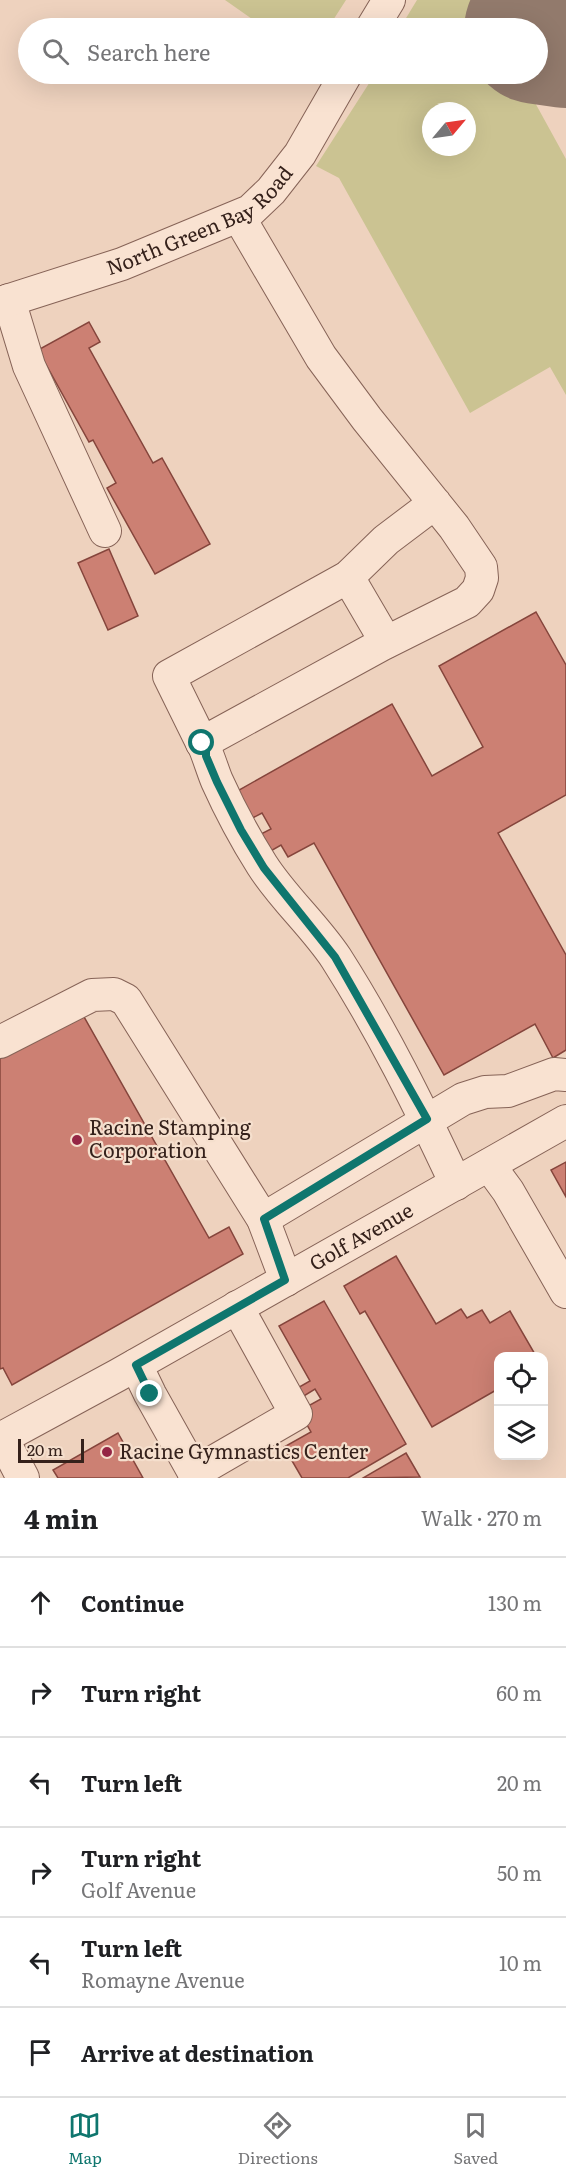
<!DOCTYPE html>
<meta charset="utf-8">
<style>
body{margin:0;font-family:Literata,serif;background:#f6f6f6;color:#202124}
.controls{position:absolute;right:18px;bottom:18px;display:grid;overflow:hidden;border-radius:12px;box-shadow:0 6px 24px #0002}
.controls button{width:54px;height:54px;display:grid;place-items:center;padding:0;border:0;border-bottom:2px solid #e0e0e0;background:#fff;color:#202124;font:30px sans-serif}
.compass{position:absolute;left:422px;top:102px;width:54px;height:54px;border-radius:50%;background:#fff;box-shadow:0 6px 24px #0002;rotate:61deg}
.scale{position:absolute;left:18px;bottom:15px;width:66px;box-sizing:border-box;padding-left:6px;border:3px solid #35211b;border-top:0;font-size:16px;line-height:21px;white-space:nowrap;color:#35211b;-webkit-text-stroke:4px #f5dfcd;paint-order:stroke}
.stop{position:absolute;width:18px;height:18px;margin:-14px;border:4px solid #0f766e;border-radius:50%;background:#fff}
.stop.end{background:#0f766e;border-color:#fff;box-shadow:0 2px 6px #0008}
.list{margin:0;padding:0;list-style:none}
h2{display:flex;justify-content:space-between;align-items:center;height:78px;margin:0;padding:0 24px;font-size:26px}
h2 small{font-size:20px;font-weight:400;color:#757577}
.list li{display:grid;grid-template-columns:39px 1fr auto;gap:18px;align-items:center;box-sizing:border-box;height:90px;padding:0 24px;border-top:2px solid #e0e0e0}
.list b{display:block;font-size:22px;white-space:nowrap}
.list p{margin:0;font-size:20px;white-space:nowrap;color:#757577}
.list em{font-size:20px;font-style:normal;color:#757577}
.icon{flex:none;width:33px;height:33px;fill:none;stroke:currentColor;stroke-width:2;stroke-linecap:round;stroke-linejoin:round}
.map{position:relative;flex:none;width:566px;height:1478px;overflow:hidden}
.search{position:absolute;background:#fff;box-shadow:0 6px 24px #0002;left:18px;right:18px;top:18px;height:66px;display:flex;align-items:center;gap:15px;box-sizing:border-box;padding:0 21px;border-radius:33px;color:#757577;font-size:22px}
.sheet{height:618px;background:#fff}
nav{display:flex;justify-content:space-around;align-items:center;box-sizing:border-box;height:84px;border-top:2px solid #e0e0e0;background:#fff;font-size:16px;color:#757577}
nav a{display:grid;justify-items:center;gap:3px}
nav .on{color:#0f766e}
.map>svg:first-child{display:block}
</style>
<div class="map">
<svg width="566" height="1478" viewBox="0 0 566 1478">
<rect width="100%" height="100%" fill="#eed2be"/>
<path fill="#cbc392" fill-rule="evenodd" d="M225,0H346L328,28H265Z
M417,0H512L508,28H400Z
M375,74H501V76L522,79L566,159V395L550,367L470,413L339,178L316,166ZM431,111H467V147H431Z"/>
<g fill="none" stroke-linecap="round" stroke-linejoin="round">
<path stroke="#927a6c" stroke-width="148" d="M538,30L566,34"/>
</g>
<path fill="#cc8073" stroke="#85453c" stroke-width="1.5" d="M89,322L100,342L89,348L153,463L162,458L210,544L155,574L107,488L116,483L93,440L89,442L38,350Z
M109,549L138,616L108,630L78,563Z
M536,612L566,665V795L498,833L566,955V1050L553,1058L535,1024L444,1075L314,843L288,857L281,845L269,852L259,835L271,829L262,813L247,821L232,794L392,704L432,776L483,747L439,666Z
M79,1008L209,1238L229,1227L243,1254L12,1385L3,1368L0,1369V1052Z
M566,1162V1197L551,1170Z
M396,1256L436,1324L461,1309L467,1318L482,1310L490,1323L510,1311L536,1356H498V1389L432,1427L365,1311L360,1314L344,1286Z
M324,1301L406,1444L348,1478H302L284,1447L311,1432L299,1411L321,1399L315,1389L299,1399L294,1390L310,1381L279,1326Z
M118,1433L143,1478H58L53,1470Z
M406,1453L420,1477L363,1478Z"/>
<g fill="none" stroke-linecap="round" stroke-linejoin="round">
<g stroke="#866357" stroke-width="34">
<g id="minor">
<path d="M372,28L389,0"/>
<path d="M239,217L321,357L367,419L454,527L481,567L482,578L478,590L467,602L381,645L202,743L169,676L348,577L386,540L435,503"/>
<path d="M9,300L29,366L105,531"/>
<path id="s1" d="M0,303L122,264L250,211L271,191L300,154L346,74"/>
<path d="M348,577L386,642"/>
<path d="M202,743C206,748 213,772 217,781C230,810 245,838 262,865C283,898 314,925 336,958C382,1030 420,1107 456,1184"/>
<path d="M0,1042L92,995L114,994L126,1000L263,1219L286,1280"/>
<path d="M489,1165L508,1191L566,1292"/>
<path d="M263,1219L463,1099L485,1092L508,1091L554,1074L566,1075"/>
<path d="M136,1365L150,1394L197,1478"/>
<path d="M2,1438L23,1478"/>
<path id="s2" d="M0,1439L118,1375L566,1121"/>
<path d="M194,1473L296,1414L237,1307"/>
</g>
</g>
<use href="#minor" stroke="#f9e2d1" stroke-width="32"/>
</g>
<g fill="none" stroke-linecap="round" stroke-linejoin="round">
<path stroke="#0f766e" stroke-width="8" d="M150,1394L136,1365L285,1280L264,1219L427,1119L335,957L264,868L241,830L217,782L206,756V748L202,743"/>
</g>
<g fill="#952645" stroke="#f5dfcd" stroke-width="2">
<circle cx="77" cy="1140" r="6"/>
<circle cx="107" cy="1452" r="6"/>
</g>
<g text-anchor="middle" stroke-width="4.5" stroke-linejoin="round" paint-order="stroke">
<g font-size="20" fill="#35211b" stroke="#f5dfcd">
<text dy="7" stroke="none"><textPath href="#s1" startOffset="218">North Green Bay Road</textPath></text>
<text dy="7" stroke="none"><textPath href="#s2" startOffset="414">Golf Avenue</textPath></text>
</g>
<g font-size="20" fill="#35211b" stroke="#f5dfcd" text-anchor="start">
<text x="89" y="1135">Racine Stamping<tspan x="89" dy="23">Corporation</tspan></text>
<text x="119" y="1459">Racine Gymnastics Center</text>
</g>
</g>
</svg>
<div class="controls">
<button><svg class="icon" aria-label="locate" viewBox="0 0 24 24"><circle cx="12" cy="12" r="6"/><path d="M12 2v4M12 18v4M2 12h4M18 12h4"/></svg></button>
<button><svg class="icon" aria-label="layers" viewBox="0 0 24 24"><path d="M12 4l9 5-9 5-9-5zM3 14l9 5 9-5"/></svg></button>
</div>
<svg class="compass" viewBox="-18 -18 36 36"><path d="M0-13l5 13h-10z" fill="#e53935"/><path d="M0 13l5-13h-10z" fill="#757577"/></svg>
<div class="scale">20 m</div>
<div class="stop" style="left:202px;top:743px"></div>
<div class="stop end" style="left:150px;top:1394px"></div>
<div class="search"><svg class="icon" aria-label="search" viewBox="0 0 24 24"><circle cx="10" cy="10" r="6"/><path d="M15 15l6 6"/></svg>Search here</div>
</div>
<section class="sheet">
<h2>4 min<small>Walk · 270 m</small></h2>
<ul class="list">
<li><svg class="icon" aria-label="ahead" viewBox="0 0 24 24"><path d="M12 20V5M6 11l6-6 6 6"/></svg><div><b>Continue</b></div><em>130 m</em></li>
<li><svg class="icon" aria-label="right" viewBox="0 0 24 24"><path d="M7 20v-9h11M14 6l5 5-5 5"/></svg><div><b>Turn right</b></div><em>60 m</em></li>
<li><svg class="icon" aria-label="left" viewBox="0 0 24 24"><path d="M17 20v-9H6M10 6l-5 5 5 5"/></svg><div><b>Turn left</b></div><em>20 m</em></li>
<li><svg class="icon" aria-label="right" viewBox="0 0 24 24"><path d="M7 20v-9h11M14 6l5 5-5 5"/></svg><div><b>Turn right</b><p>Golf Avenue</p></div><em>50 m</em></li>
<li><svg class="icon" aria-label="left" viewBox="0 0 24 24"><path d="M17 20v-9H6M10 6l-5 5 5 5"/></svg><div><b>Turn left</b><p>Romayne Avenue</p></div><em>10 m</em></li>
<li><svg class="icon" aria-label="arrive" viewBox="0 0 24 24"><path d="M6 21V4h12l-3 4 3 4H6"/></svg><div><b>Arrive at destination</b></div></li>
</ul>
</section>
<nav>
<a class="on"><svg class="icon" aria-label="map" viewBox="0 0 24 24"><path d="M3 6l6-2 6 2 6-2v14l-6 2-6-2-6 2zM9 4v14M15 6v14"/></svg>Map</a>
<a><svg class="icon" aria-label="directions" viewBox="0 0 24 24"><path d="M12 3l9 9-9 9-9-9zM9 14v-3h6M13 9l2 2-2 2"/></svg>Directions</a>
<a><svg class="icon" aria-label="saved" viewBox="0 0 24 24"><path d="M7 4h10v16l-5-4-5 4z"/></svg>Saved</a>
</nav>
